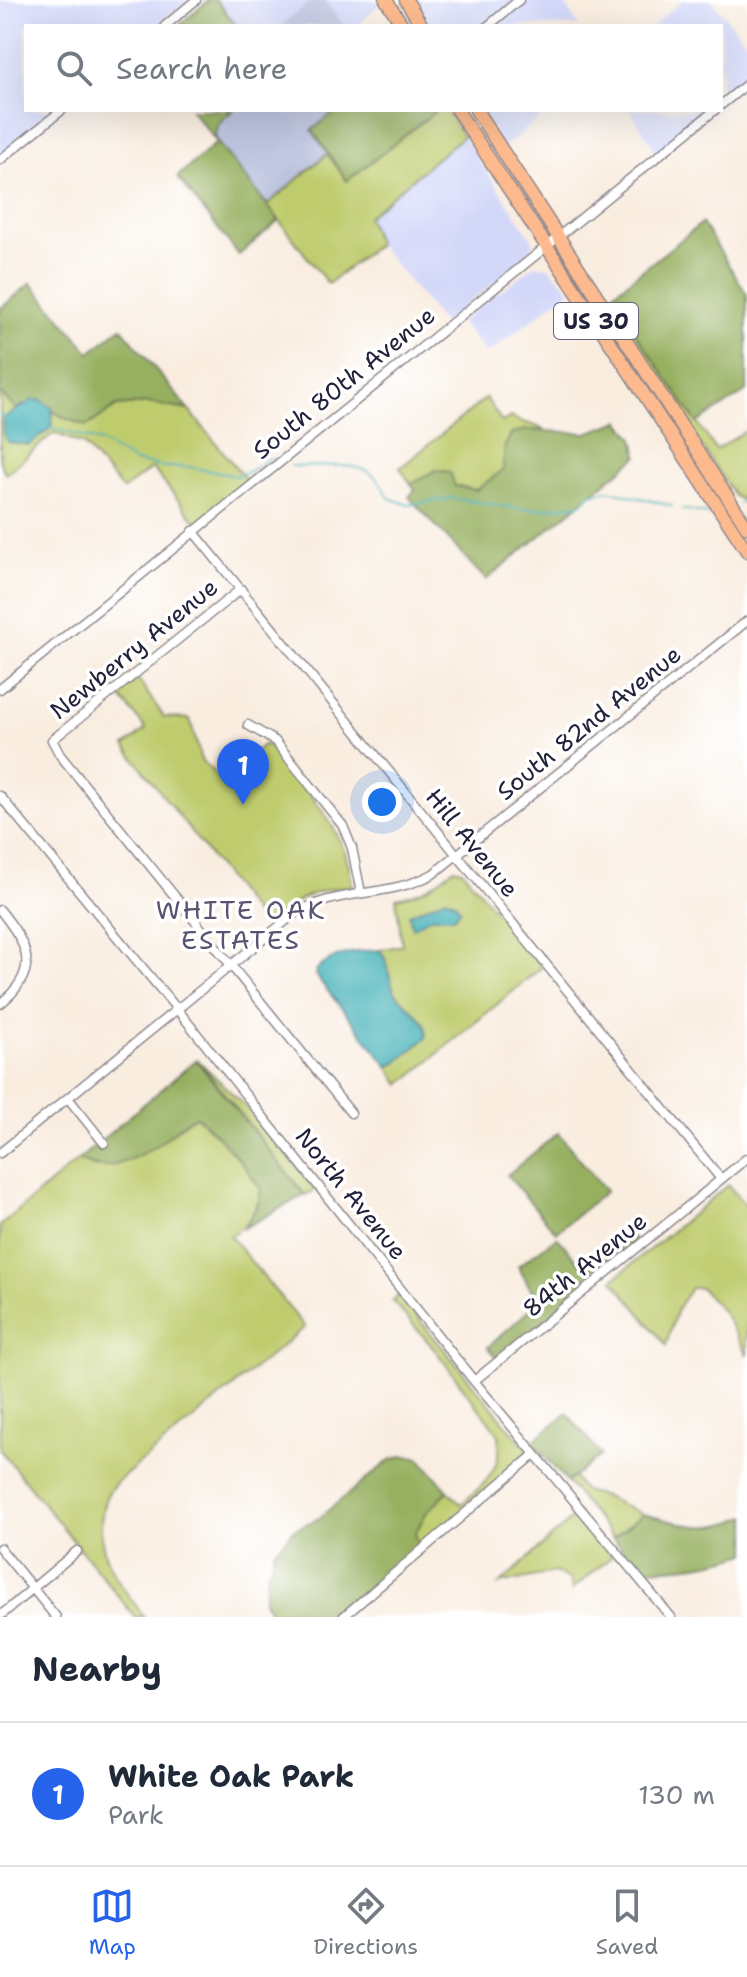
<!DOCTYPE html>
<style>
body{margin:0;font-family:"Shantell Sans",sans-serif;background:#f6f6f7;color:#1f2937}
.you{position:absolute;left:382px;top:802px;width:28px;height:28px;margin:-20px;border:6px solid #fff;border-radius:50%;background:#1a73e8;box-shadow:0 0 0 12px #1a73e833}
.badge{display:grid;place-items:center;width:52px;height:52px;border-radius:50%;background:#2563eb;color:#fff;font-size:26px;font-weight:700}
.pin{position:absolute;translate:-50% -66px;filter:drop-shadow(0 2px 4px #0008)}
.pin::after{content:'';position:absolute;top:42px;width:28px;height:24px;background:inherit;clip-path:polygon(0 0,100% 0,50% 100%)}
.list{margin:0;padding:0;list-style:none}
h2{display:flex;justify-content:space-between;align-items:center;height:104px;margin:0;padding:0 32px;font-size:34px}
h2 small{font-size:26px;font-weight:400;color:#747a83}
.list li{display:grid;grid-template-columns:52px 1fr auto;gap:24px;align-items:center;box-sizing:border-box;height:144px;padding:0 32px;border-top:2px solid #e0e1e3}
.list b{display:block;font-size:30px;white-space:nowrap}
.list p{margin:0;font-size:26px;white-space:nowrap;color:#747a83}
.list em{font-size:26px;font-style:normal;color:#747a83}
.icon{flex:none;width:44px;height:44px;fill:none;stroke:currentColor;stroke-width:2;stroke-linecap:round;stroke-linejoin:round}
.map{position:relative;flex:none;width:747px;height:1617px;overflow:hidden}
.search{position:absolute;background:#fff;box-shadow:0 8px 32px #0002;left:24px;right:24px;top:24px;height:88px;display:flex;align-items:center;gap:20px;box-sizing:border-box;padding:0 28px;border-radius:0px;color:#747a83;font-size:30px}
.sheet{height:248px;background:#fff}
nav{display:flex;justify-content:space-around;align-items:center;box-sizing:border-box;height:112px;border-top:2px solid #e0e1e3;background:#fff;font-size:22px;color:#747a83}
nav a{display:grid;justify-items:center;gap:4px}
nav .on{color:#2563eb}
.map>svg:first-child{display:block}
</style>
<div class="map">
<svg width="747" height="1617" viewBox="0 0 747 1617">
<rect width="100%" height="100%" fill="#fff"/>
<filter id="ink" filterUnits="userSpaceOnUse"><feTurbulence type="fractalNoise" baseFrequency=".0125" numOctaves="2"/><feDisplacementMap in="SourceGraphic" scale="16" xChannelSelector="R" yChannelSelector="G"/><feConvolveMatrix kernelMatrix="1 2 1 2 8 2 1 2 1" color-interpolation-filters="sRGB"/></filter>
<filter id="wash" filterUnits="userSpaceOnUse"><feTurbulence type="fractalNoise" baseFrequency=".006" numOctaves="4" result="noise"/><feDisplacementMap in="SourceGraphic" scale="32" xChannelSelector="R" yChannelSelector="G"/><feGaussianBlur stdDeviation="1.8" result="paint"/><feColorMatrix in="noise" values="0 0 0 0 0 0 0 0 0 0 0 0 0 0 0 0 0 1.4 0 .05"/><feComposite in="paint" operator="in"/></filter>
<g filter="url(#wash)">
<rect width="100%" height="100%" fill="#f9ede0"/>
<path fill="#d3d8f9" d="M0,0H190L158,26H26V110H57L0,156Z
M216,0H312L280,26H237Z
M324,0H377L380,4L357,26H345Z
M408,0H516L483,26H425Z
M523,0H562L579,26H490Z
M683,0H712L747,43V80L721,101V26H652Z
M479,110H550L503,148Z
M630,110H710L657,154Z
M463,136L534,242L526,258L443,323L378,244L366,217Z
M535,265L548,267L571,290L487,354L460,322Z"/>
<path fill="#bcc3de" d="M312,0H324L345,26H280Z
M233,110H337L312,130L327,154L267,205L217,142L214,135L216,125Z"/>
<path fill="#bfcc6e" stroke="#707754" stroke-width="2" d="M437,110H446L463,136L367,217L378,244L328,284L267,205L327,154L347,180Z
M610,296L716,450L747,430V503L734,496L606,299Z
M0,393L16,409L9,417V442L29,445L51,428L53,409L61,416L87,426L117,406L148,403L189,410L248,482L197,523L152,468L123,490L83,444L54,433L6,474L0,463Z
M486,398L502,422L511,417C522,424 535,423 545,431L525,430L505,446L503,470L476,490L455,486L436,470L411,484L400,468Z
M138,679L164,717L190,719L201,760L218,777H224L264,744L271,748C305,791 348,828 352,886C308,890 297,900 264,926L125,746L146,729L118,694Z
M454,868L462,870L542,967L400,1085L388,1066L395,1064L425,1038C431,1020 404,1006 395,992C387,979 390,960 379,950L402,945L396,898C420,894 436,884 454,868Z
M197,1059L257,1118L316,1190L305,1195Z
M196,1116C221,1138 243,1161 262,1190C256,1211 248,1225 230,1236L305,1327L117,1482C106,1494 104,1500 102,1515C96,1560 120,1582 144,1617H135L0,1450V1226L78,1160L96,1167L170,1135L182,1122Z
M728,1185L747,1207V1355L724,1313L701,1288H691L677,1309L666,1345L613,1280Z
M399,1295L527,1449L525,1460L339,1617H334L418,1545L415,1534L426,1513L448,1491L461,1504C485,1484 503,1469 499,1435L432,1346L392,1301Z
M573,1477L584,1491L603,1496L643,1514L613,1538L567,1482Z
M578,1513L612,1556L572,1590L570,1579L554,1572L500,1584Z"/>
<path fill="#97b061" stroke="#5c694e" stroke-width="2" d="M209,0H216L237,26H178Z
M191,110H233C222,120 211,126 217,142L279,220L239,255L177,177L217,142Z
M337,110H437L347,181L312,130Z
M702,223L747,294V391L697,423L610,296Z
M31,283L90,353L121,327L189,410L148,403L117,406L87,426C79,423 71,421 63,417C46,408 36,396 16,409L0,393V309Z
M620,421L634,438L638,456L486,580L409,497L415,490L411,484L436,470L450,472L455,486L476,490L503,470L505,446L511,434L525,430L587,433Z
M196,1060L305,1195L244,1228L258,1205L261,1190C243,1161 221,1138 196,1116C185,1121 180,1126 171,1134C153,1149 119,1170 96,1166C90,1165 84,1162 78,1160Z
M558,1133L606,1191L556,1232L507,1175Z
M629,1234L638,1244L498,1358L488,1347L538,1302L518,1266L557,1237L586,1270Z
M567,1413L601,1455L567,1482L532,1442Z
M403,1456L419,1457L448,1491L426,1513L415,1534L419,1545L334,1617H274L264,1601L267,1575L275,1550L295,1529L319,1518L390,1460Z
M643,1514C686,1524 704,1535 747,1516V1553C711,1565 677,1569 638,1569L613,1538Z"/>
<path fill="#3eafb6" stroke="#306878" stroke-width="2" d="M33,400H41L53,409L51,428L29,445L8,442L3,433L4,418Z
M446,898L455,902L460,910L454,917H431L412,928L409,914Z
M379,950C390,960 387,979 395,992C404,1006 431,1020 426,1038L395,1064L388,1066L315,975L317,969C336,953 355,951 379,950Z"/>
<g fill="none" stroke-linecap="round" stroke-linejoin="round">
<path stroke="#3eafb6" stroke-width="2" d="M0,415L4,418
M51,428L101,442L133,461L163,467H189L236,476L250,471L268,459H273
M291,466C318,470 359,456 379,481C383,486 386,493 389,498L409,505L452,498L521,509H541L581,504L591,494L608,490L672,506
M739,503L747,498
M682,509L713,515"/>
</g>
</g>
<g filter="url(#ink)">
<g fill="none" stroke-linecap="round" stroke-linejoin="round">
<g stroke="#8e888e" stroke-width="11">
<path id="minor" d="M165,26L196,0
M488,26L519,0
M721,105L747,84
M0,160L62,110
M193,531L721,1179
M241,589L52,740L60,755L351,1113
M0,689L715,110
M248,725L275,741L343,826L352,848L361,893
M0,796L177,1009L474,1381L671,1617
M0,910C29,946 41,971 0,1004
M68,1098L104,1143
M0,1153L293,915C338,887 386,899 433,874L747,621
M474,1381L747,1158
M0,1548L56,1617
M0,1616L77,1551
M343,1617L535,1454"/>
</g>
<g stroke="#8e888e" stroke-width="15">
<path id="primary" d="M386,0L403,26
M406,0L422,26
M457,110L747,551
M476,110L747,527"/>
</g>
<use href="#minor" stroke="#fff" stroke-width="8"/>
<use href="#primary" stroke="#fcba8e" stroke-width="12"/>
</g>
</g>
<g text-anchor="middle" stroke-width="7" stroke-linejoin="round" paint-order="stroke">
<rect fill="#fff" stroke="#646476" stroke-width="2" x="554" y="303" width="84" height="36" rx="6"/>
<g font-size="22" font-weight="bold" fill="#22223b">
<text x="596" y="329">US 30</text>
</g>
<g font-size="24" fill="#22223b" stroke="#fff">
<text transform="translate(344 383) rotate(-39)" y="8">South 80th Avenue</text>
<text transform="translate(134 649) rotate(-39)" y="8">Newberry Avenue</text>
<text transform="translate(589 723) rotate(-39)" y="8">South 82nd Avenue</text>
<text transform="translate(472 843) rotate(51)" y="8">Hill Avenue</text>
<text transform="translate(351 1194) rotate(51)" y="8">North Avenue</text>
<text transform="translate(585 1265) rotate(-39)" y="8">84th Avenue</text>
</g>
<g font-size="26" letter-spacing="2" fill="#5b5270" stroke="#fff">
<text x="241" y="919">WHITE OAK<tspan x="241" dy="30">ESTATES</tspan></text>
</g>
</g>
</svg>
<div class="you"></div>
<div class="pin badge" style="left:243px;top:805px">1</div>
<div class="search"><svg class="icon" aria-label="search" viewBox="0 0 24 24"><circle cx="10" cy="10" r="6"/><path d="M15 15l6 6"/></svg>Search here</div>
</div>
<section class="sheet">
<h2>Nearby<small></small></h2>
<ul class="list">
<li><span class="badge">1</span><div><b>White Oak Park</b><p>Park</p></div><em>130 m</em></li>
</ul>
</section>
<nav>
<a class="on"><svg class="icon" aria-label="map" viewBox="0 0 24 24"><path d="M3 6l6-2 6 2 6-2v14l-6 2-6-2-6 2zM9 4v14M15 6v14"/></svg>Map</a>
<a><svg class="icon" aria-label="directions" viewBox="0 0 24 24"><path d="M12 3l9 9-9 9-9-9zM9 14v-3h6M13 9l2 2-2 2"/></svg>Directions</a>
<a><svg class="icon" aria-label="saved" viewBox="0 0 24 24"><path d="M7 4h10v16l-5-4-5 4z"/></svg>Saved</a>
</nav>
